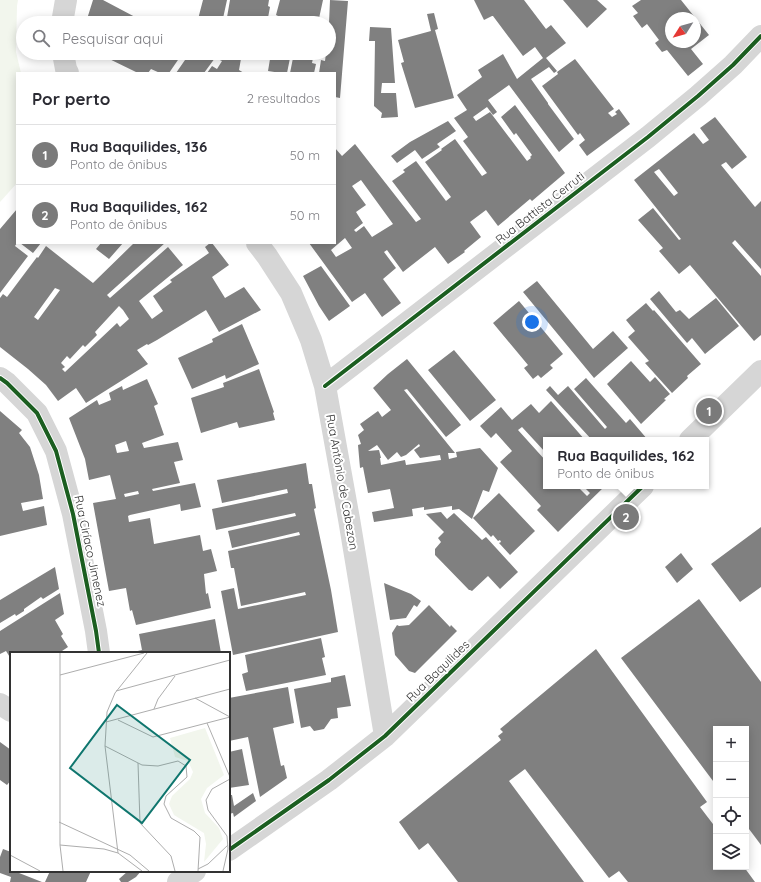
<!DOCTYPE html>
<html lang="pt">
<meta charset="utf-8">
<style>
body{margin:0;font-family:Quicksand,sans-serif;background:#f2f2f3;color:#2b2b33}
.controls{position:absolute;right:12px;bottom:12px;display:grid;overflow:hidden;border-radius:0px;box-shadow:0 2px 10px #0003}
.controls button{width:36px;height:36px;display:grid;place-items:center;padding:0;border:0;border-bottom:1px solid #e1e1e2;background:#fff;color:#2b2b33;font:20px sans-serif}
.compass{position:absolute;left:665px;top:12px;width:36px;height:36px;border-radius:50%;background:#fff;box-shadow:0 2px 10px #0003;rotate:233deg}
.you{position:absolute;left:532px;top:322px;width:14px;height:14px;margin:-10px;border:3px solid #fff;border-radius:50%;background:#1a73e8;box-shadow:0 0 0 6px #1a73e833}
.badge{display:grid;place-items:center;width:26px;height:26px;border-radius:50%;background:#7a7a7a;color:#fff;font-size:13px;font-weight:700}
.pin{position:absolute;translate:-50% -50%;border:2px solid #fff;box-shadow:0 1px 4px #0006}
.popup{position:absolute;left:543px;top:437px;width:166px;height:52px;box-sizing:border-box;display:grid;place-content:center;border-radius:0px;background:#fff;filter:drop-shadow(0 1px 3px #0005);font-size:13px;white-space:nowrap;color:#7c7c81}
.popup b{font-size:15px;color:#2b2b33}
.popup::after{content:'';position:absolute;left:50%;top:100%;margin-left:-8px;border:8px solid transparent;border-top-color:#fff}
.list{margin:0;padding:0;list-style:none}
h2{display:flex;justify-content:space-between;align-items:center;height:52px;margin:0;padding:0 16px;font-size:17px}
h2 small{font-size:13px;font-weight:400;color:#7c7c81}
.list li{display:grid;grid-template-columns:26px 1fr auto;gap:12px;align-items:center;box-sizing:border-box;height:60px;padding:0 16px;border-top:1px solid #e1e1e2}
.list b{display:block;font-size:15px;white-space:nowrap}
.list p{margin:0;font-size:13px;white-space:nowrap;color:#7c7c81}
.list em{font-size:13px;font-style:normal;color:#7c7c81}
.icon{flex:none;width:22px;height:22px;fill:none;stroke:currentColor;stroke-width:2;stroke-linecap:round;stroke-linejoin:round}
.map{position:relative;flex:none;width:761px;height:882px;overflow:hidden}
.search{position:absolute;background:#fff;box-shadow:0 2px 10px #0003;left:16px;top:16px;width:320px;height:44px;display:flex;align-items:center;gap:10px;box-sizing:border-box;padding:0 14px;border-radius:22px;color:#7c7c81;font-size:15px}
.panel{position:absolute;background:#fff;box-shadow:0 2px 10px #0003;left:16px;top:72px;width:320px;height:172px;border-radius:0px}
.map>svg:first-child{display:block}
</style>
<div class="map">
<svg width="761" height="882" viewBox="0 0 761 882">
<rect width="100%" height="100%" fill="#fff"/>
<path fill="#f2f6ed" d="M0,0H18L17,6L16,52L21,73H17V183L0,202Z"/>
<path fill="#808080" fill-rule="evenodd" d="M93,0H103L137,18L135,23H87V19Z
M203,0H227L222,23H197Z
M230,0H269L268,6L270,7L267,23H226Z
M280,0H323L318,23H276L278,16L276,15Z
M330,0L348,1L340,98L335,97V73H319L321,60L325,61L326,53H329V23Z
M474,0H524L546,29L551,25L566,43L546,58L557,71L554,73L549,67L531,79L548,103V104L574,139L559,152L509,85L488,100L497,112L493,115L487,107L473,117L476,121L490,112L527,161L531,158L530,157L532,155L516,133L514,135L501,117L515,105L565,173L532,201L530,199L498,226L486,210L470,222L481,237L464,251L465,252L448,264L435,247L403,272L387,250L384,252L396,268L383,279L401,303L382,317L365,293L352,302L309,243H335V148L342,156L355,144L416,222L421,219L392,181L405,172L403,170L416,161L446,201L451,197L425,162L442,150L441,149L455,139L482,176L487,173L463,141L468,137L454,118L467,110L457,95L482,77L478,70L503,54L517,79L543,58L535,47L523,56L493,16H492L484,20ZM361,180L393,224L372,237L364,226L356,232L354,230L363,223L356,212L366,205L352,186ZM345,238L352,248L336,257L331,250Z
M563,0H597L607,9L587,28Z
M641,0H681L709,35L691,49L703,64L688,76L667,50L662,52L658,47L655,43L659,40L647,24L642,28L633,16L638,13L632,6ZM671,18H695V42H671Z
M434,13L438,29L435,30L454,98L415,108L401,63L404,62L398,40L431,31L427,14Z
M370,27L391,28L395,83H382L381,93H396L398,117L381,118L382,113L374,106L375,41H369Z
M97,53H164L162,57L166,59L170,53H205L215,58L204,73H176L185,60L180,57L169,73H160L151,69L148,73H138Z
M216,53H242L239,70L244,73H207L212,66L217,69L222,61L215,58Z
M271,53H291L287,73H281L268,71Z
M294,53H314L312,63L316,64L314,73H290Z
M575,59L614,109L608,113L612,117L617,114L615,112L619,109L630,124L587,156L579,145L585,140L580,133L578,135L542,86L558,74L557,72Z
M715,117L747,157L732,169L726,162L721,165L755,207L761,201V269L735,240L732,243L761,276V335L754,341L690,265L679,274L659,251L663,248L638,220L653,208L679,240L681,239L634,180L694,133L703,144L709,140L700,128ZM659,169L678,193L674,196L654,172Z
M448,121L456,131L437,144L440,147L422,159L415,150L397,163L391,156L410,142Z
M17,209V243L15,246L28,256L0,293V229Z
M20,243H41L33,253Z
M101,243H123L109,259L96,249Z
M134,243H165L107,295L110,298L168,247L183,265L139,301L152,319L163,311L153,296L172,282L170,280L209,253L205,247L210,243H212L229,265L212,277L225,298L244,287L261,310L219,332L206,310L157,340L148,345L147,344L137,350L148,364L86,403L76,388L58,401L46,385L28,369L0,347V298L3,294L7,297L37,257L38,258L46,246L93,283ZM55,288L60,290L38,320L34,317ZM119,306L123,310L129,319L120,327L117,323L65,372L62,369L65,367L61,363L67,356L70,359L83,345L85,347L97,335L95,332Z
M321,266L350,306L329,321L319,306L303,276Z
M537,281L593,349L613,331L628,348L594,378L523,292Z
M659,291L676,312L680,310L689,319L716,298L739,326L705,354L692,338L687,343L650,299Z
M519,301L563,354L550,365L553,368L541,378L538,375L533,379L524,368L528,365L493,323Z
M646,303L653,311L654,310L701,364L687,376L688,378L672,393L645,363L649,361L628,337L635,331L626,320Z
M242,324L259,364L226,379L225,375L192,389L178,358L213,342L212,339Z
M454,350L496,400L470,421L428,370Z
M407,359L461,425L446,437L407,389L404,390L455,453H448L449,459L457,457L456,452L480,448L498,468L489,492L483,490L472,519L459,509L452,510V506L424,510V507L412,509L413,516L374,522L372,512L394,508L390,489L368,493L363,467L360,468L358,445L361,444L358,435L364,430L360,424L378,411L382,417L391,410L373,388L388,374ZM419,444L420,446L414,450L420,458L440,455L441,460L406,465L405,460L381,465L380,458H381L379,450L368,451L377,445L388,460L397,452L401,457L406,455Z
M631,361L650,382L655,377L670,394L664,399L666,400L641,424L607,384Z
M259,369L274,412L273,413L275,420L239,428L237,422L201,433L191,398L224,387L223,383Z
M586,378L626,423L630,419L648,440H592L546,390L550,386L558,395L568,386L605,429L607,427L574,389Z
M147,379L158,404L154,406L164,435L142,443L144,448L178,442L183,460L174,462L180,483L152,489L153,491L195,483L201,507L181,511L180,504L130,515L128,516L129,522L150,518L154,544L200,535L203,551L211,549L217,571L204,574L206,594L208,593L211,608L136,625L132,610L130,611L126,588L109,591L93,503L116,499L110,475L89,480L85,459L69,418L97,400L99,405L111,400L109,393L122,386L123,390ZM126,441L129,451L117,453L115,445ZM138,491L139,494L125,497L124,494Z
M551,401L585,440H546V453L522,427L518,430L546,461V486H580L579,488L587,496L590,493L583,486H605L558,532L537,510L541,506L500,462L512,451L496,433L491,438L480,426L501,407L512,420L531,404L539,413Z
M0,411L22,430L19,433L30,447L39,475L43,499L21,503L23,511L44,506L47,525L0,536Z
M306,463L309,484H312L316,508L314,509L331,590L338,632L233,655L221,591L234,588L238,609L306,595L305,592L241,606L234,568H231L228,551L300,535L299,532L232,548L228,531L296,516L295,513L216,530L212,509L288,493L287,489L222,503L217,480Z
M499,493L535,531L510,555L499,543L501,542L500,540L498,541L493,535L491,537L473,518Z
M441,512L447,519L454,513L482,540L486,537L518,572L500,589L488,576L472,591L470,590H469L435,555V549L441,542L438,538L444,532L426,514Z
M761,527V587L740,602L711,564Z
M681,553L693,569L677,583L665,567Z
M55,567L59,589L43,599L41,597L24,609V611L16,616L15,614L0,623V600Z
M384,583L411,594L421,601L417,607L414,605L406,618L390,620Z
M60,593L64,614L55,620L63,634L61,636L68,647L59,653H11V659L6,651L0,654V631Z
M699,599L761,682V845L746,825V729H716V785L621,658Z
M429,605L450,627L451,625L457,631L415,673L409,671L395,655L392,633L397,625L399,626L409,625Z
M215,619L221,653H129L142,650L139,634Z
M321,638L325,657L322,658L326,675L246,691L242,674L248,672L245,655Z
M596,649L707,802L700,807L716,828V867H744L755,882H628L619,871L609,878L525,769L509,781L584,882H458L428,843L419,850L399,822L501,740L498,736L503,732L500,729Z
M345,675L351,706L337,708L338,718L331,719L324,729L314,731L310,726L301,728L294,689L331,682V678Z
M288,687L294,723L273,728L281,766L284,765L287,778L260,797L248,737L229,741V698Z
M0,742L11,750V780L7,785L0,780Z
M242,749L249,785L229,788V752Z
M253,793L256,801L234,817L233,813L229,814V795H232L234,806Z
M3,849L11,852V871H14L42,882H10L11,877L0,873V857Z
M50,871H91L86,882H45Z
M128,871H141L136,877L128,882H121L119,879Z"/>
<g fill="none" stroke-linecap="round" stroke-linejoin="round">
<path stroke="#d6d6d6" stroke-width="22" d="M62,23L66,0
M63,53L66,69L68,73
M257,243L267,256L291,293L311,340L325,386L349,519L385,736
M0,378L7,383L37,413L56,451L73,514L96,631L99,653
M325,386L648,137L698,96L733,65L761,36
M690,440L761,371
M0,704L11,711
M229,850L329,780L385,736L643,486
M178,882L195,871"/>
<g stroke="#fff" stroke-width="6">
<path id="cycleway" d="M0,378L7,383L37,413L56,451L73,514L96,631L99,653
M325,386L648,137L698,96L733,65L761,36
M229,850L329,780L385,736L643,486"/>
</g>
<use href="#cycleway" stroke="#1b5e20" stroke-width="4"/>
</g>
<g text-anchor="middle" stroke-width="4" stroke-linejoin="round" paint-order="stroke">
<g font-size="12" fill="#323232" stroke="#fff">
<text transform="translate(540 208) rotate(-38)" y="4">Rua Battista Cerruti</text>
<text transform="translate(342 482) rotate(80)" y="4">Rua Antônio de Cabezon</text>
<text transform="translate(90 551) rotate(78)" y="4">Rua Ciríaco Jimenez</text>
<text transform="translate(438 671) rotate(-44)" y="4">Rua Baquilides</text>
</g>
</g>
<g transform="translate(10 652)">
<rect width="220" height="220" fill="#fff"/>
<path d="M195,76L214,123L197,136L191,147L195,161L209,176L213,187L194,210L196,192L194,181L164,163L159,152L162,144L180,127L183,120L178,109L165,105L160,86Z" fill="#f2f6ed"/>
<path fill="none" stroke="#adadad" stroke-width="1" d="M50,1V193L53,219M50,23L134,1M106,39L220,8M185,46L220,65M144,57L148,47L165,24M108,68L143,85L220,65M96,70L220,37M197,71L220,125M95,94L132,113L148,114L168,109L176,114L177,125L156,144L154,152L161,166L184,179L190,185L188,219M128,111L130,171L161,204L165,219M49,170L120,203L139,219M50,193L94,197L108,201L132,219M108,201L95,94L97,60L105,41L137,1M0,203L30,219M188,217L198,212L218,193M213,219L218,197L217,184L198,158L196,148L202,137L220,127"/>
<path fill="#0f766e" fill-opacity="0.15" stroke="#0f766e" stroke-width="2" d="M107,53L180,108L132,171L60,116Z"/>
<rect width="220" height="220" fill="none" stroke="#323232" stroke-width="2"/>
</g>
</svg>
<div class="controls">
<button>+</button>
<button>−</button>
<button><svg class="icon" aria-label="locate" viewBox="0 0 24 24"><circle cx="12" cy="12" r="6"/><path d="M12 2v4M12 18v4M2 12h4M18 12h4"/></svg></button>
<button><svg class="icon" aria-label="layers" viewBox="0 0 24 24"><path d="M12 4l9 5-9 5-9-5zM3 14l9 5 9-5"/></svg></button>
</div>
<svg class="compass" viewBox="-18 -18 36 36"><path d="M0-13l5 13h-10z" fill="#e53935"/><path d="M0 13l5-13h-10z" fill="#7c7c81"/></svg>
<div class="you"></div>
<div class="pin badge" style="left:709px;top:411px">1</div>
<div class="pin badge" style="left:626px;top:517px">2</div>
<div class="popup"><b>Rua Baquilides, 162</b>Ponto de ônibus</div>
<div class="search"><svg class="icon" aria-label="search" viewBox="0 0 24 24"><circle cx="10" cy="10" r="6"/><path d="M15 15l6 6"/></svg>Pesquisar aqui</div>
<section class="panel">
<h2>Por perto<small>2 resultados</small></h2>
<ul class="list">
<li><span class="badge">1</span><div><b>Rua Baquilides, 136</b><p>Ponto de ônibus</p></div><em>50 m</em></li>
<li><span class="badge">2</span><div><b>Rua Baquilides, 162</b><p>Ponto de ônibus</p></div><em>50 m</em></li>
</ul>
</section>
</div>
